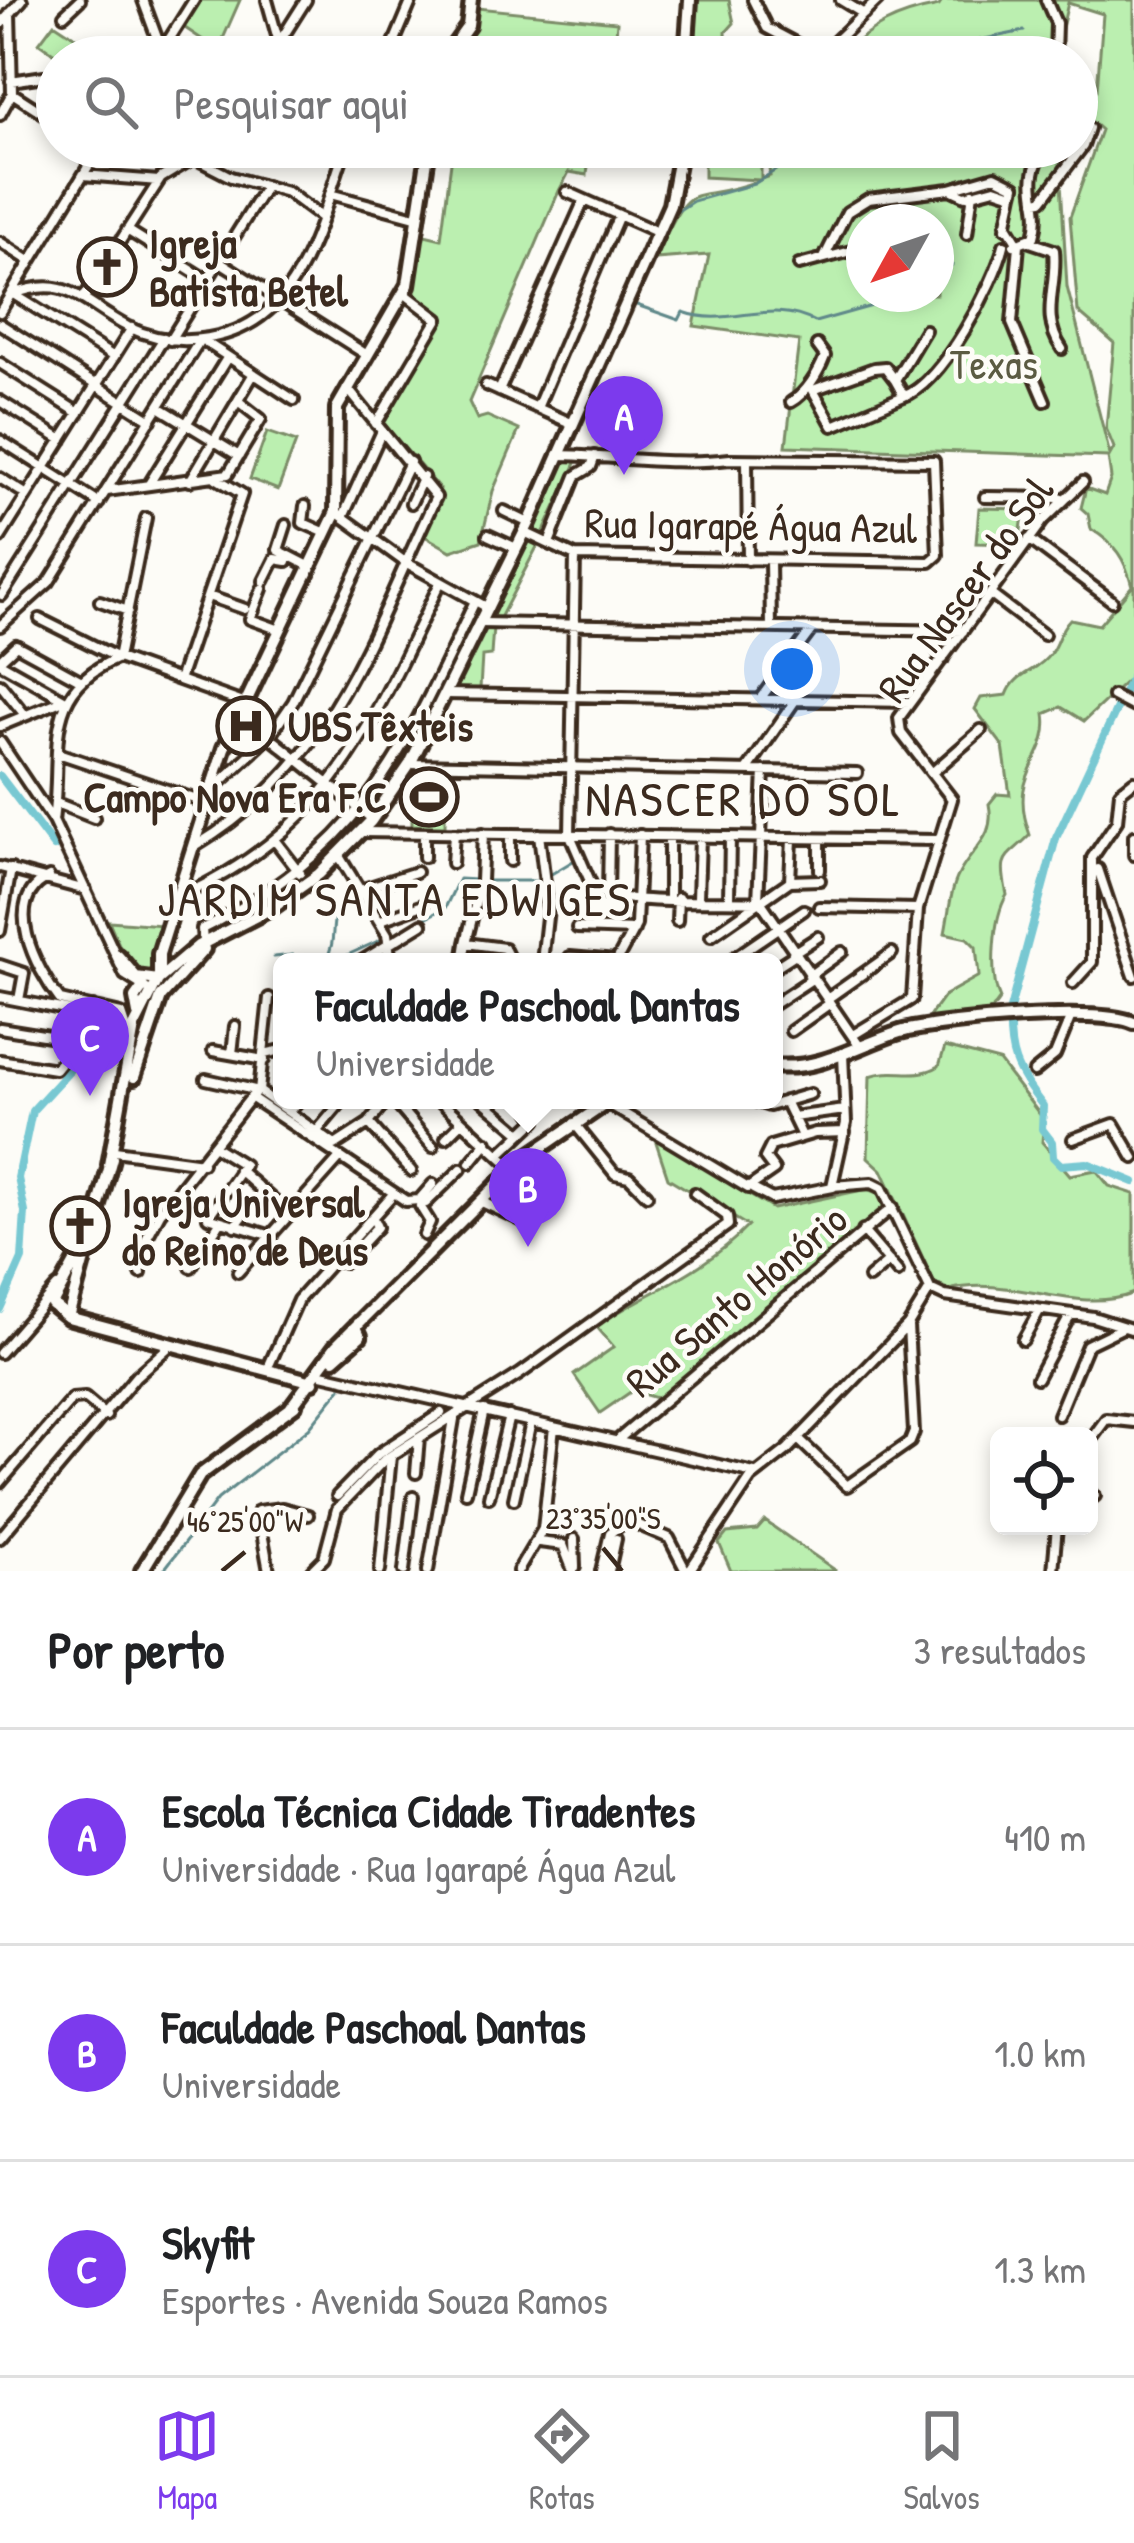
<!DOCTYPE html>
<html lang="pt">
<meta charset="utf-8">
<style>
body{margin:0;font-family:"Patrick Hand",sans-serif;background:#f6f6f6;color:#202124}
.controls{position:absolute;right:36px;bottom:36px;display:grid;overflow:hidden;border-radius:18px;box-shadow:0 6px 18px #0003}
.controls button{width:108px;height:108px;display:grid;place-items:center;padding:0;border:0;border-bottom:3px solid #e0e0e0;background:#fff;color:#202124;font:60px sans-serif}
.compass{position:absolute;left:846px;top:204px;width:108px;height:108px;border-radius:50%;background:#fff;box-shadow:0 6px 18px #0003;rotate:230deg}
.you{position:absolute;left:792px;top:669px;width:42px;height:42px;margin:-30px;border:9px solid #fff;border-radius:50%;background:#1a73e8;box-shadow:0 0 0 18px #1a73e833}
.badge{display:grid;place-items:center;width:78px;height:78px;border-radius:50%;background:#7c3aed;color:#fff;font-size:39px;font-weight:700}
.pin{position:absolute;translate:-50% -99px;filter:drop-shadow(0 3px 6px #0008)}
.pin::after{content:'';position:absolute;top:63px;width:42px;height:36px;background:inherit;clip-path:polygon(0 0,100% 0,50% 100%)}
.popup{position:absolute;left:273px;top:953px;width:510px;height:156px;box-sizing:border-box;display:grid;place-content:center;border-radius:18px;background:#fff;filter:drop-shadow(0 3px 9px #0005);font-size:39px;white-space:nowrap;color:#757577}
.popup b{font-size:45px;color:#202124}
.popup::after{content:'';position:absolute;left:50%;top:100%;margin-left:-24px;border:24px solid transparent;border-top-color:#fff}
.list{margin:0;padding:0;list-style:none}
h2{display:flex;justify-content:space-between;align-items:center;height:156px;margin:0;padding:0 48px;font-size:51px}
h2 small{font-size:39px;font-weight:400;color:#757577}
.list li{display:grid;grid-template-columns:78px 1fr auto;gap:36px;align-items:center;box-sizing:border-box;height:216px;padding:0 48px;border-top:3px solid #e0e0e0}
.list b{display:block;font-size:45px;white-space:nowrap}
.list p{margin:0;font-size:39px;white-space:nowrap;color:#757577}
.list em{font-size:39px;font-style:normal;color:#757577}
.icon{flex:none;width:66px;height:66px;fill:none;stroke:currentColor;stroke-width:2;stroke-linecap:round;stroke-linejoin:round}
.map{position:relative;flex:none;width:1134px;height:1571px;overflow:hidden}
.search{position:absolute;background:#fff;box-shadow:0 6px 18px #0003;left:36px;right:36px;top:36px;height:132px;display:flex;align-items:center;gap:30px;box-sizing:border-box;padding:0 42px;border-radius:66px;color:#757577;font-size:45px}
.sheet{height:804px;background:#fff}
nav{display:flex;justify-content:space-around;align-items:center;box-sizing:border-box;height:168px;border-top:3px solid #e0e0e0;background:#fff;font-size:33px;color:#757577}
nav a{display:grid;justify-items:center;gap:6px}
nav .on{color:#7c3aed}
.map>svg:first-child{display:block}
</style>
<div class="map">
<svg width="1134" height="1571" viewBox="0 0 1134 1571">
<rect width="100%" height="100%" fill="#fdfcf7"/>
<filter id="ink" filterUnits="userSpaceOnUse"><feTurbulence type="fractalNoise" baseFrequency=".00833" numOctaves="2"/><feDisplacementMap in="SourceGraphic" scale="24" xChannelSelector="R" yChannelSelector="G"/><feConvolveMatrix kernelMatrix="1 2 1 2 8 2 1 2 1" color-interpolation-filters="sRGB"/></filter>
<g filter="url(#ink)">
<path fill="#bbefb0" stroke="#7b8c67" stroke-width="3" fill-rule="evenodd" d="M198,0H240L218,50L182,26Z
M697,0H729L734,23L726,32L727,57H693Z
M943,0H1134V674L1084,721L1061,707L1045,714C1052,759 1006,771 1030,835C1005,861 998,853 1007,895C993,917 989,976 1000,999C987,1021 961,1022 938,1024L929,1017L945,995L979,976L976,947L967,938L945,933C949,915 950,890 959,874C972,848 996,838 989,804L997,794L1010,795L1003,746L975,709L981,698L1007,695C1016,671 1037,673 1050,654C1059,642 1058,631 1070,619L1099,625L1132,586C1125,558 1115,544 1091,529L1088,514L1081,508L1086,488L1105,495L1111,478L1108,457L786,446L799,341L694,326L709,255L655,259C695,169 685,209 760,180L704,177V147H761V179L770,176L766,147H1059L1067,287L1110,455L1114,448L1106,428L1114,343L1078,312L1070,217L1101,130L1077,108V91L1097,90L1103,14L1068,3L1055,57H839C871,27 896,14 939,6ZM864,222H936V294H864Z
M477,8L617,22L615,49L627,51L626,57H458L476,26Z
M54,23L92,48L86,57H59L39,43Z
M453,147H590L587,175L569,172L559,191L469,402L477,419L487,416L519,430L493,491L481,541L451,551L423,535L440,489L384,424L443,315L410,295L421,234L441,239Z
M267,432L296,442L278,490L250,479Z
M561,461H577L542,536L528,530Z
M979,508L1024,509L1019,544L976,543Z
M527,538L539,543L499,620L488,619Z
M477,605L483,608L403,770L372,814L368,810L424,717Z
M484,627H493L491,655L482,656L480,689L455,688Z
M412,768H446L445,826L412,825Z
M363,815L368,819L296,887L206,938L202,932L274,895Z
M109,921L164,925L153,975L149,978L129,968Z
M945,1047L999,1061L1044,1120L1042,1142L1070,1175L1096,1170L1109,1186L1134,1194V1293C1077,1316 1010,1274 949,1290L934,1282L882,1170L868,1157L870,1076C894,1067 917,1080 939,1066Z
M655,1139L773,1209L867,1189L880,1194L887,1208L660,1399L632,1391L600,1413L574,1375L614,1347L596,1326C648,1292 704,1272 748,1226L668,1178Z
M765,1521L835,1570V1571H731L719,1543L727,1533L757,1530Z"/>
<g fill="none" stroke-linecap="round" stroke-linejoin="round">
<path stroke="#60898a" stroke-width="3" d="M951,57L980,40L1024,31
M670,216L693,201L754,184L812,147
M936,277L952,265
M631,303L679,320L683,312C730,329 769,297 815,322L915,294
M548,876L573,861
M485,881H540
M274,957L293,955L296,962L343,957L402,930L445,908L459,879L476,880
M326,960C334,944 332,937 334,921C337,891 372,880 395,874
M163,1571L218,1499L309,1428L341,1388"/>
<path stroke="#78c8d2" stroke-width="8" d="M1134,672L1056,838L1010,1009C1008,1056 1015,1069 1043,1106L1042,1129L1052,1142L1053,1157L1061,1165L1087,1163L1134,1182
M0,776L54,847
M0,1309L22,1259L25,1212L18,1178L32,1111L99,1038"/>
<g stroke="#3b2a1e" stroke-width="16">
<path id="minor" d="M143,0L164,57
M267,0L283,57
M753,0L767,28L820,56L878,0
M841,0L864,14
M1046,0L1056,23L1055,57
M64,15L80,0
M0,25L22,0
M158,57L194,0
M270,57L306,0
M388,57L412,0
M11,81L44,76
M12,93L57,122
M0,115L12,93L10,13
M207,160L209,147
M83,175L159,181
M567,192L657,232
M330,194L419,218
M1035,201L1042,200L1083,146L1089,128
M1006,224L1019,245L1012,323L1045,401
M1006,228L1013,194
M127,230L207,280
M967,234L973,193
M0,242L28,260
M1030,242L1054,250C1058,287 1039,315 1062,349
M1014,245L1034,237C1045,199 1019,186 1046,147
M824,258L847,212L868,199L950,189L965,196L995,188L1013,194L1015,186L995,176L950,189
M219,261L367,355
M799,265L851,251
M11,295C68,273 80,302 128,327C153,339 181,343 209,338C304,322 318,223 346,147
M15,295L114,357
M83,299L161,178L194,158L231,177L287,192L322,218
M0,312L100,147
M0,324L151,420
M925,330L895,380L904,396C941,385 995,283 1004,245
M170,340L266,186
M204,341L294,400
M0,363L79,413
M895,380L885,367L874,368L813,390L833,426L904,396
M486,385L573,424
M499,391L584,200
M0,401L62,440
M791,402C806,394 819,372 825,356L817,345
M159,407L239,456
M537,408L619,215
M376,424L438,319L404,293
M0,440L99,503
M747,460L748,560
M0,478L27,495
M190,481L253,375
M149,484L227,358
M107,491L228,474L261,419L238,401
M985,497L1060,498
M411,503L423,477
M305,506L303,523L326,533
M504,511L529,523
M336,512L405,562L488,608
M344,515L382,431
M286,525L278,550L311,567
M524,532L575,556L930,562L938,555L934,461L730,459C675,466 615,456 558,455
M488,535L516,548
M0,538L132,328
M1029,539L1112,601
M549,543L576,476L591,467L595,456
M575,556L570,835L593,888C613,907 727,899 761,902L860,1047
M770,561L771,628
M264,581L275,559L287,561
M262,589L250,619L280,630
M990,594L1044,635
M2,595L164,338
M208,596L245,609
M100,601L128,611
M40,619L118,658L246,704
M481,623L963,631
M0,626L49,582L200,340
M926,631L943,659
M0,660L16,645L80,680
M0,663L64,699
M180,677L242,494L216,478
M0,684L25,715
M445,694L910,702
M1113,696L1134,707
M760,699L812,629
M241,714L372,819
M374,717L422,740
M0,726L61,701
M0,742L53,821L125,975L147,989
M58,753L206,803
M410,764L857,773
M748,769L794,702
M934,771L981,730
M211,791L269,737L293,702L410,462
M56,803L94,818
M53,821C63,751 39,691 118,658L146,518
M362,832L937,840
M483,833L481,881L466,943L504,948L511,962
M510,834V861
M539,834L548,908L542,962
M1134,836V855
M820,839V870
M276,842L300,873
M194,847C334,764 369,637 436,497L347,388
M339,856L387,934L391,962
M424,857V833
M452,863L454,833
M0,867L86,890
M1098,869L1134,976
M49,877C0,900 36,969 60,1000L121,1014L130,1041
M790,881L792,839
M363,889L416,872
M608,895L609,834
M179,897C331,830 372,723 440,583
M669,898V836
M698,898L700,837
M729,899L730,837
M758,901L764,771
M819,907L918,909
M381,920L423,905
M677,921L678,898
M577,928L634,930
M0,931L11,869
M711,936L790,881L820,880
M203,942L202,929C363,848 401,757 475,601
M793,953L818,937
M570,957L616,961
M360,962L422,924
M463,962L466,943
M616,962L636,925L640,835
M728,962L804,910
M0,965L24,973L19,1000
M774,968L794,955
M809,976L842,952
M1073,983L1092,962V858L1117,821L1120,792L1134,781
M0,997L91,1015
M827,999L892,953
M774,1004L812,979
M0,1028L80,1041
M791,1031L829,1004
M853,1035L912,999L918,909L952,799L901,733L899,718L1043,521L1083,482
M213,1051L264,1060
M232,1054L235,1026
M264,1054L282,1050
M0,1060L55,1069L86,1032L93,1007
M1034,1072L1055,1055L1071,1016
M206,1079L259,1091L335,1145L369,1123L387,1100
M259,1091L269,998
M252,1098L406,1201L419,1200L433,1184
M393,1100L433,1147
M439,1100L514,1169
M482,1100L521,1133
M751,1100L769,1106L810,1094
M785,1101L802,1136
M608,1104L748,1188L774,1170L765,1158L771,1146L815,1133L845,1132
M289,1112L299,1100
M793,1117L845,1110
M369,1123L411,1171
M574,1123L615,1174L629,1177L647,1195
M316,1132L343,1100
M446,1138L460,1124
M1073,1139L1114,1124L1134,1158
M215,1147L244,1165L208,1217L272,1236
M115,1151L202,1163
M500,1154L536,1120L524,1100
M470,1163L487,1142
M239,1170L274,1201
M753,1189L772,1199L833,1187
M419,1200L426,1203L461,1169
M482,1202L525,1222
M420,1206L430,1222L424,1235
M235,1226L263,1191
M863,1231L898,1272
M335,1259L345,1262L377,1227L373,1218
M191,1267L221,1221
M238,1272L340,1158
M141,1273L137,1256L160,1213L256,1091
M869,1278L889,1261
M930,1289L945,1296L1093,1317L1134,1330
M1023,1340L1039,1311
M0,1353L57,1287
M270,1363L298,1300L394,1193
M322,1374L754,1473
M1037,1378L1071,1314
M1058,1415L1087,1345L1122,1328
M620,1438L893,1207
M798,1439L847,1486L910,1442L914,1432L908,1326
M1089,1442L1106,1419L1134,1422
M416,1473L419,1438
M0,1483L72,1399L85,1398L106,1416
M466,1492L484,1410
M1089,1494L1095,1496
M337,1496L378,1454L441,1413
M489,1497L509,1416
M514,1499L531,1422
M0,1538L136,1376L172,1344
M574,1539L575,1567
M539,1542L563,1545L573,1571
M269,1571L258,1511L282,1508L308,1515
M311,1571L324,1558L337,1509L384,1460L520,1374L728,1225L727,1216L695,1193
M380,1571L391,1456
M404,1571L413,1497
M428,1571L454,1419
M518,1571L543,1529L554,1427
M601,1571L610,1533L627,1520L669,1538L686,1571
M609,1571L616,1539
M689,1571L751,1478L787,1450L908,1325L930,1289L882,1188L872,1183L832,1186L846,1123L843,1054
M1053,1571L1057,1526"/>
</g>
<g stroke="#3b2a1e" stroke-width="20">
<path id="major" d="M446,57L468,26L471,0
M686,57L690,0
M118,956L136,977L158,980
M159,979V954L224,748L336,512L337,408L408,285L429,147
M138,1014L135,998L143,987
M774,1066C820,1071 858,1045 900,1032C940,1021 1099,1007 1134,1023
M134,1077L161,997L204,949
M109,1165L134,1027L158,980L198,946L270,909L319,874L371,821L410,764L529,523L670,205L681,147
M78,1257L52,1304L68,1317L313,1382
M68,1317L112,1158
M334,1359L360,1336L356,1327
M291,1407L336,1346L520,1162L611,1100
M142,1571L200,1475L295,1405"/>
</g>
<use href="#minor" stroke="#fdfcf7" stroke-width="8"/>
<use href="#major" stroke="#fdfcf7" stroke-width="10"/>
</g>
</g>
<path fill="none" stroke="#3b2a1e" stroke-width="4.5" d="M603,1548L622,1571M222,1571L245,1552"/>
<defs>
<g id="church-ring" transform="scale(3)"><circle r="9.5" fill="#fdfcf7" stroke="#3b2a1e" stroke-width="1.5"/><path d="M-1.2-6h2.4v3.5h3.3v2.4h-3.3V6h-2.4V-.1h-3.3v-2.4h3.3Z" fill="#3b2a1e"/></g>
<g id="hospital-ring" transform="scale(3)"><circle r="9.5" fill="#fdfcf7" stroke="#3b2a1e" stroke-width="1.5"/><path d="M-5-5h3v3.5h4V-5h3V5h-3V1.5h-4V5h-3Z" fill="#3b2a1e"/></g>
<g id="stadium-ring" transform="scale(3)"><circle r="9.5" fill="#fdfcf7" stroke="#3b2a1e" stroke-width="1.5"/><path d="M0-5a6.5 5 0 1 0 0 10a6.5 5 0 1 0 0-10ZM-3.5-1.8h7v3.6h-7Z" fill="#3b2a1e"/></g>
</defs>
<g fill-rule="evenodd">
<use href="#church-ring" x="107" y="267"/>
<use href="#hospital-ring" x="246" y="726"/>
<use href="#stadium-ring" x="429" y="797"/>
<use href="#church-ring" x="80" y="1226"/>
</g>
<g text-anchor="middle" stroke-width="9" stroke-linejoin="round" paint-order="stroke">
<g font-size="42" font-weight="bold" fill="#3b2a1e" stroke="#fdfcf7" text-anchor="start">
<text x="149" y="258">Igreja<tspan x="149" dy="48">Batista Betel</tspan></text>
<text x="288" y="741">UBS Têxteis</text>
<text x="387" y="812" text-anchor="end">Campo Nova Era F.C</text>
<text x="122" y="1217">Igreja Universal<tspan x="122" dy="48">do Reino de Deus</tspan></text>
</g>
<g font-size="42" fill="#5b5b42" stroke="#fdfcf7">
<text x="994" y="379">Texas</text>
</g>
<g font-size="42" fill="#3b2a1e" stroke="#fdfcf7">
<text transform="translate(751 525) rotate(1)" y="15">Rua Igarapé Água Azul</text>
<text transform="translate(965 589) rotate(-54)" y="15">Rua Nascer do Sol</text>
<text transform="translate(736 1300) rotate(-40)" y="15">Rua Santo Honório</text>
</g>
<g font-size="48" letter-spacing="3" fill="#3b2a1e" stroke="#fdfcf7">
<text x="744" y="816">NASCER DO SOL</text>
<text x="395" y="916">JARDIM SANTA EDWIGES</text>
</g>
</g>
<g font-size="30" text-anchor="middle" fill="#3b2a1e" stroke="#fdfcf7" stroke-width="9" stroke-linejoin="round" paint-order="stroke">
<text x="603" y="1529">23°35'00"S</text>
<text x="245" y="1532">46°25'00"W</text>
</g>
</svg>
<div class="controls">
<button><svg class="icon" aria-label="locate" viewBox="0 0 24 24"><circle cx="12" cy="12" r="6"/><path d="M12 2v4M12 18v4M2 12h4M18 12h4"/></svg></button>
</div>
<svg class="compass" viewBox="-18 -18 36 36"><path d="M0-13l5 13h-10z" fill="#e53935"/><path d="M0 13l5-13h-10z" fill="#757577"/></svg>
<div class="you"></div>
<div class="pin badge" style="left:624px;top:475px">A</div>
<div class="pin badge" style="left:528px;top:1247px">B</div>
<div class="popup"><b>Faculdade Paschoal Dantas</b>Universidade</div>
<div class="pin badge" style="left:90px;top:1096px">C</div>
<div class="search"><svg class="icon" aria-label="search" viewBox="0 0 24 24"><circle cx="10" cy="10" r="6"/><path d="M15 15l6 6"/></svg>Pesquisar aqui</div>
</div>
<section class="sheet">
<h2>Por perto<small>3 resultados</small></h2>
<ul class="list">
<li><span class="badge">A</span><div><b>Escola Técnica Cidade Tiradentes</b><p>Universidade · Rua Igarapé Água Azul</p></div><em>410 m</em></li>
<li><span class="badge">B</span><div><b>Faculdade Paschoal Dantas</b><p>Universidade</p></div><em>1.0 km</em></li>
<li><span class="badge">C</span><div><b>Skyfit</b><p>Esportes · Avenida Souza Ramos</p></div><em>1.3 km</em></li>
</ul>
</section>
<nav>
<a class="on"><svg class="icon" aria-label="map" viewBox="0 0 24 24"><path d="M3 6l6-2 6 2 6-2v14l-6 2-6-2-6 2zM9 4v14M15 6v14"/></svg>Mapa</a>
<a><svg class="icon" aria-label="directions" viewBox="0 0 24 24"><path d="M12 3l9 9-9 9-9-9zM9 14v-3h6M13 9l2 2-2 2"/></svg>Rotas</a>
<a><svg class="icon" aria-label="saved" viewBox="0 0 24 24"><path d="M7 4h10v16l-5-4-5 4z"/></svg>Salvos</a>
</nav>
